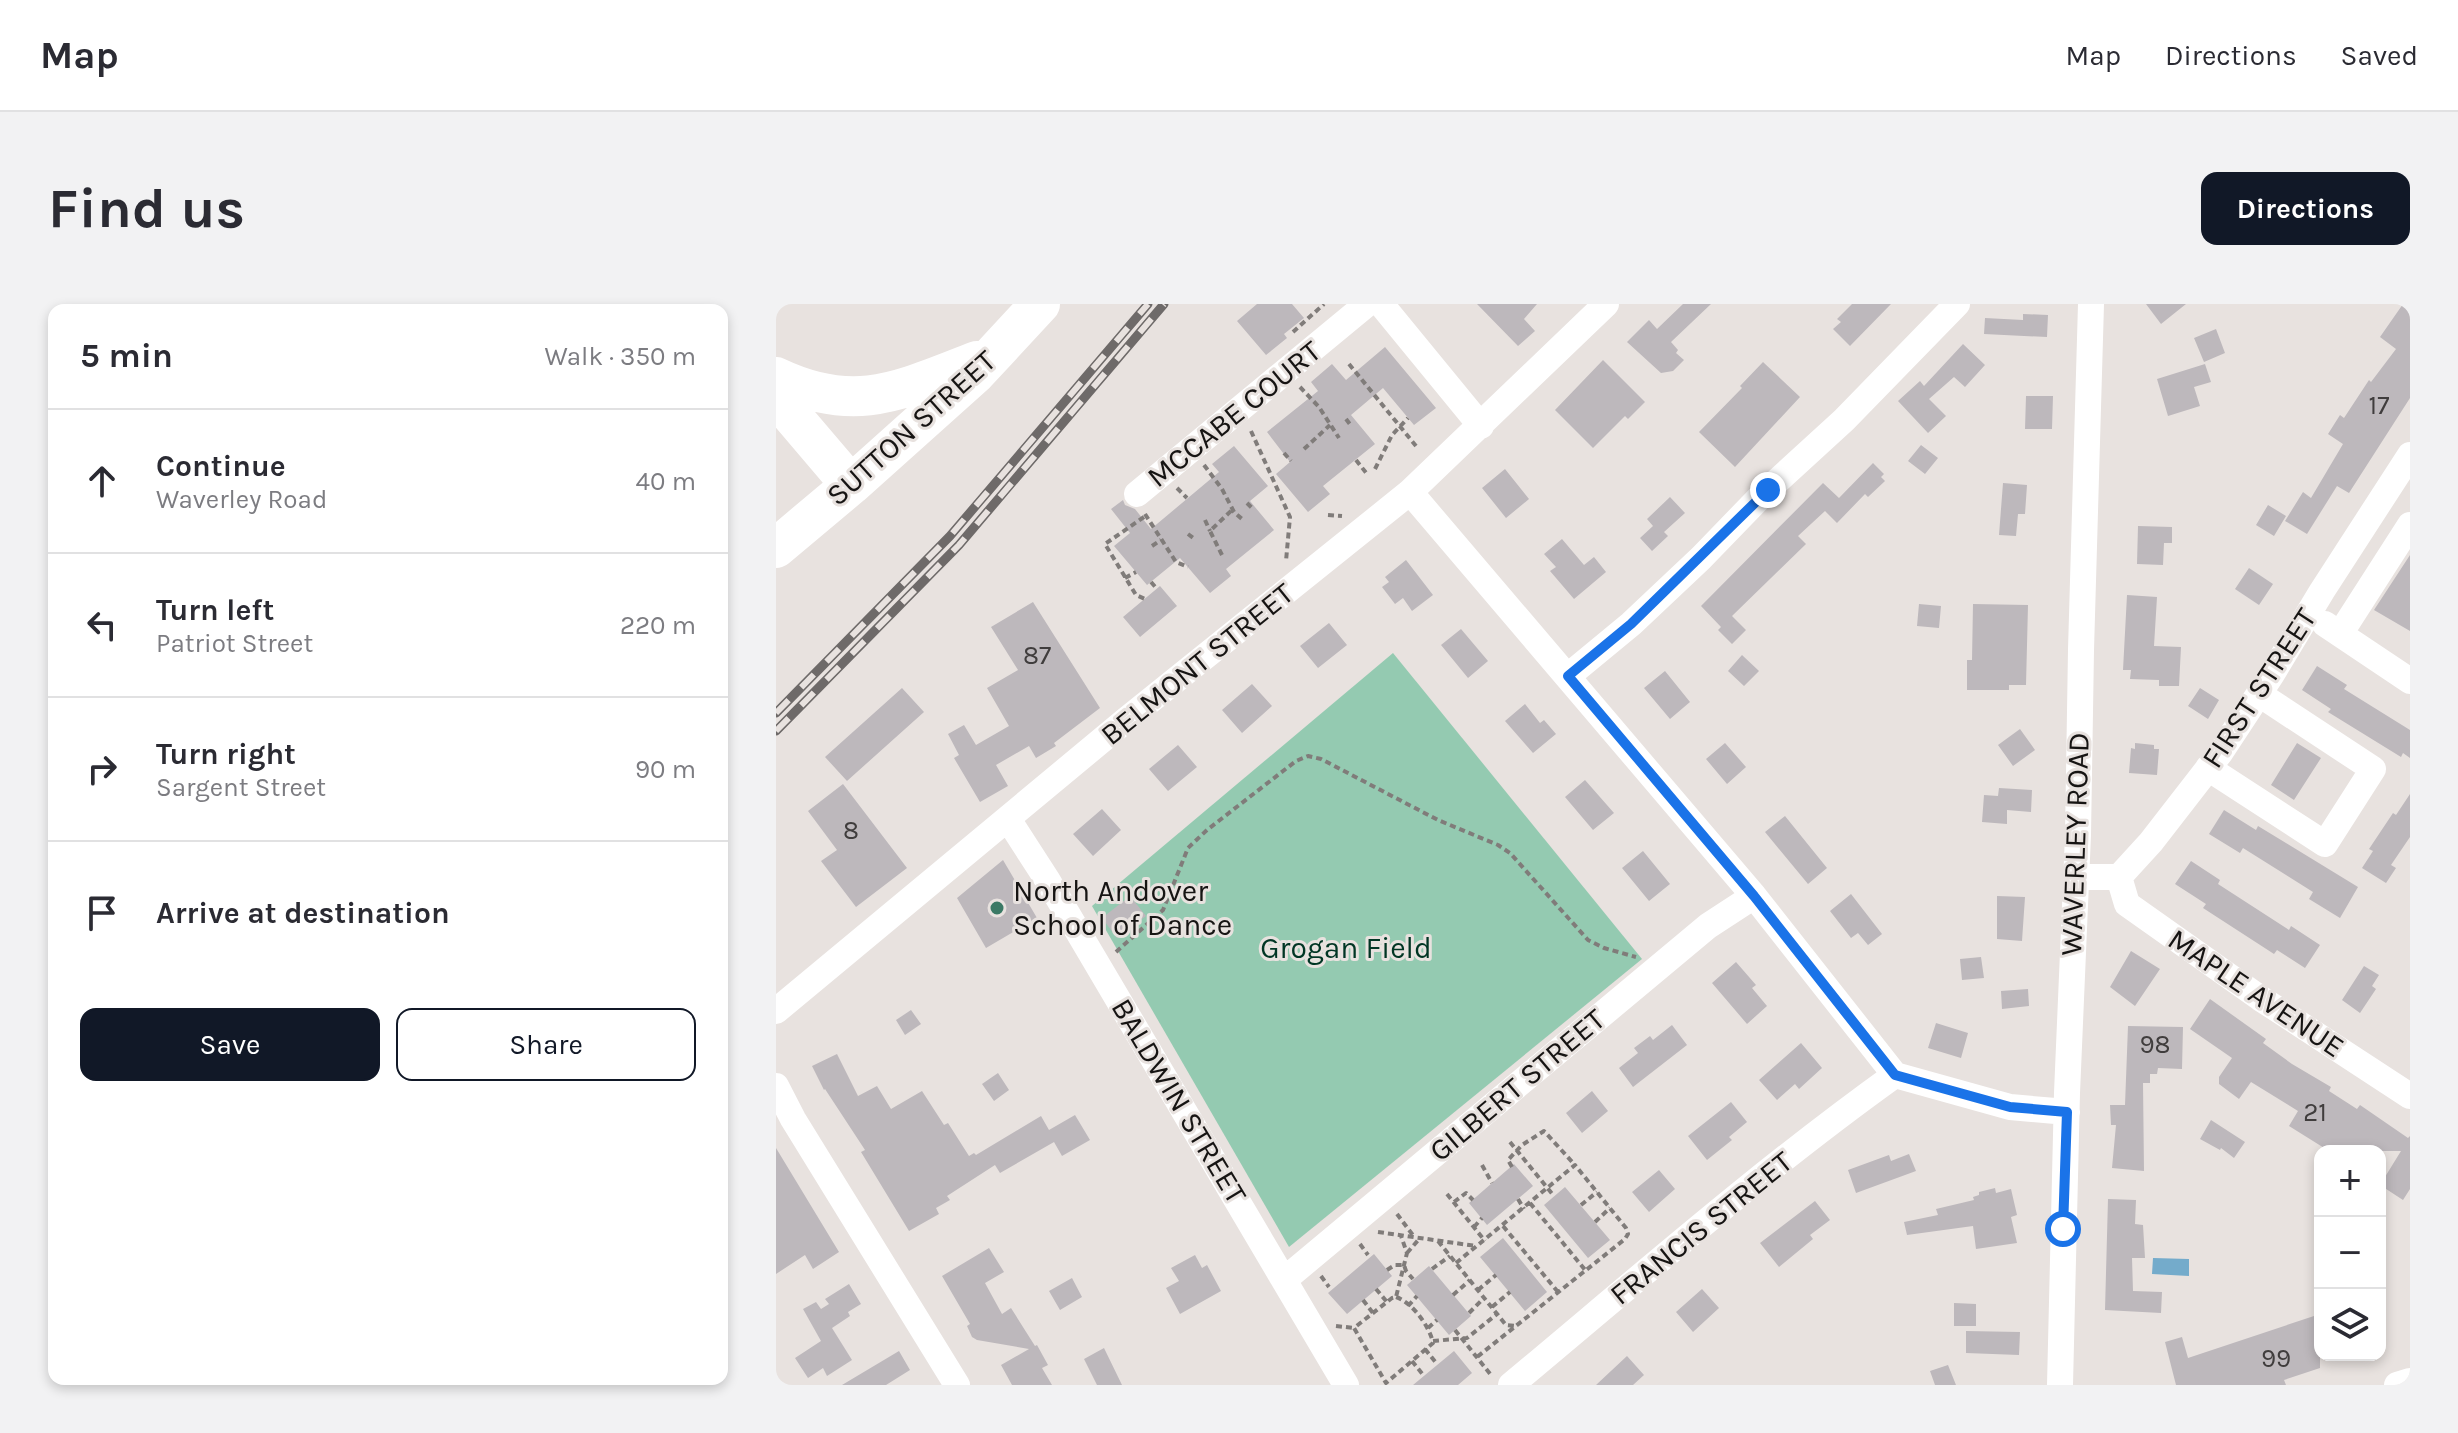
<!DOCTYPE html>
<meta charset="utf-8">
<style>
body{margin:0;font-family:Karla,sans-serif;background:#f2f2f3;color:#2b2b33}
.controls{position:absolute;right:24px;bottom:24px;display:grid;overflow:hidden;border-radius:16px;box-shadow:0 4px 12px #0003}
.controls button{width:72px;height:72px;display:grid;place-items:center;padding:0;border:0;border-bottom:2px solid #e1e1e2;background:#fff;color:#2b2b33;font:40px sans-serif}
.stop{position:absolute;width:24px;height:24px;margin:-18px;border:6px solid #1a73e8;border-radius:50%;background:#fff}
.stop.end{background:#1a73e8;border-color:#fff;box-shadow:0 2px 8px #0008}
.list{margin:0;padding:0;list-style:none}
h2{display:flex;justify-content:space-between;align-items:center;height:104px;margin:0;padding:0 32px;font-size:34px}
h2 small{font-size:26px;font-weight:400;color:#7c7c81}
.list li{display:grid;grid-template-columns:52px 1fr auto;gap:24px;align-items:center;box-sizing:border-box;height:144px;padding:0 32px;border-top:2px solid #e1e1e2}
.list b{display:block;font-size:30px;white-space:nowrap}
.list p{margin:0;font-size:26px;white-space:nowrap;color:#7c7c81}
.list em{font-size:26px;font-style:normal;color:#7c7c81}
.actions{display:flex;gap:16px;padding:24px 32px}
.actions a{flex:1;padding:18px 0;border:2px solid #111827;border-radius:16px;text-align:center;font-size:28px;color:#111827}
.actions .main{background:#111827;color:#fff}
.icon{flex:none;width:44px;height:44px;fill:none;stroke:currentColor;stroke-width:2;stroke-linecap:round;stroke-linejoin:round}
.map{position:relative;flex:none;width:1634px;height:1081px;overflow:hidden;border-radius:16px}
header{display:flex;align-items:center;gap:48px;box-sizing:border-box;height:112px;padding:0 40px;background:#fff;border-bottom:2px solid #e1e1e2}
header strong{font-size:38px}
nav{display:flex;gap:44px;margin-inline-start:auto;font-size:28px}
.intro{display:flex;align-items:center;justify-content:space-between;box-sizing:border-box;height:192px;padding:0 48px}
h1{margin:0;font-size:56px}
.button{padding:20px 36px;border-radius:16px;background:#111827;color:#fff;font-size:28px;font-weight:700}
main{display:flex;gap:48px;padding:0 48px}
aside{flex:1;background:#fff;border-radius:16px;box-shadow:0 4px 12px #0003}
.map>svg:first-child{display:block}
</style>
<header>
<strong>Map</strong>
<nav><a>Map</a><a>Directions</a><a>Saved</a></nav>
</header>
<div class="intro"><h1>Find us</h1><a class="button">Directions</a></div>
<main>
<aside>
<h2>5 min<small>Walk · 350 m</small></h2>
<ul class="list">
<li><svg class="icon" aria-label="ahead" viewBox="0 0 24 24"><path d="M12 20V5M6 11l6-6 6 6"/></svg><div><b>Continue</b><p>Waverley Road</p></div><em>40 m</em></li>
<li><svg class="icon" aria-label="left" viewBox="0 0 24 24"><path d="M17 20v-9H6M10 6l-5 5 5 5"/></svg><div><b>Turn left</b><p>Patriot Street</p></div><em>220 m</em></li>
<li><svg class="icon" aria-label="right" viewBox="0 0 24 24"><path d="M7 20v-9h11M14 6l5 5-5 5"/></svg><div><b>Turn right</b><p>Sargent Street</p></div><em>90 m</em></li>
<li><svg class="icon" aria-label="arrive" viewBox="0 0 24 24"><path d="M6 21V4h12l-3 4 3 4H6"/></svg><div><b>Arrive at destination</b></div></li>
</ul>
<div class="actions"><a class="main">Save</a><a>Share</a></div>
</aside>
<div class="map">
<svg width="1634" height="1081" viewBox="0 0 1634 1081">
<rect width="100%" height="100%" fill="#e8e2df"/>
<path fill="#94cab1" d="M617,349L866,655L513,943L316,602Z"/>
<path fill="#74abcb" d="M1377,954L1413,955V972L1376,970Z"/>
<path fill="#bdb8bc" d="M481,0H516L528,14L508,30L511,34L490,51L461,17Z
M701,0H761L748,15L759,27L742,42Z
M907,0H935L895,38L902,46L900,49L908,56L897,67L885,69L851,38L873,16L881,25Z
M1076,0H1115L1074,42L1057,25L1065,18L1061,15Z
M1370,0H1410L1385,20Z
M1627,0H1634V94L1573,189L1561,182L1531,230L1509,217L1527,188L1535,194L1567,140L1552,130L1564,111L1568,114L1593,76L1595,78L1620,45L1604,33Z
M1247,10L1272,11L1271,33L1208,30L1209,14L1247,16Z
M1440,25L1449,49L1428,58L1418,34Z
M1187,40L1209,61L1189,83L1178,73L1153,95L1170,112L1152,129L1122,97L1144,77L1148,82Z
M609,43L660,104L638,121L607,84L575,111L599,140L547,182L554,190L532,208L500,170L514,158L491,128L542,87L535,78L556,60L570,76Z
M827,56L869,98L852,115L849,112L817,144L779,106Z
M987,58L1024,93L959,163L923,128L966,84L964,82Z
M1429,60L1435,78L1418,83L1424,102L1392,112L1381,75Z
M1250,92H1277L1276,125H1249Z
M1145,141L1162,154L1149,170L1132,157Z
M458,142L492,182L474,197L498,226L450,265L455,272L434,289L404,254L371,281L338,242L354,229L335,205L347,196L349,201L359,205L375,225L443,168L436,160Z
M1097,159L1108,170L1105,173L1109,177L1092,193L1089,190L1061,219L1049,207L1022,232L1030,240L956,312L970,326L956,340L942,326L945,323L925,302L1047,179L1063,194Z
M729,165L753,195L730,214L706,184Z
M1227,179L1251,181L1249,210H1242L1240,232L1223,231Z
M894,193L909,209L888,228L892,232L876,247L864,234L877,222L871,215Z
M1492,201L1510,212L1498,232L1480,221Z
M1362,222L1396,223V239H1388L1387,261L1361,260Z
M786,235L808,261L818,253L830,268L798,295L774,267L780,263L768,250Z
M1634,251V327L1598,306Z
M630,256L657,291L636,307L627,294L619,300L606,283L613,278L609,273Z
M1473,264L1497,280L1483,301L1459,285Z
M384,282L401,302L364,333L347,313Z
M1351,291L1381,293L1378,342L1405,343L1403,382H1383V376L1354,375L1355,366H1347Z
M257,298L324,404L278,439L280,442L260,454L253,442L220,461L232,482L204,498L178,454L183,451L172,430L188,421L200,441L233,422L211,384L242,366L215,323Z
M1143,300L1165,302L1163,324L1141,322Z
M1197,300L1252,301L1250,381H1233V386H1191V356H1196Z
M553,319L571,341L542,364L524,342Z
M685,325L712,357L692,374L665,341Z
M966,351L983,367L968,382L952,367Z
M1541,362L1571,381L1568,385L1634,426V454L1627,449L1625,453L1552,408L1555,405L1526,386Z
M889,367L914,398L894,415L868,384Z
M476,380L496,402L466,429L446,406Z
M126,384L148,408L71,477L49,453Z
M1424,384L1443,396L1432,415L1412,402Z
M749,400L764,419L768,416L780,430L757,449L729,417Z
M1244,425L1259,446L1237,462L1222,441Z
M949,439L970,463L951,480L930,455Z
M1359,439L1378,441V445H1383L1381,471L1353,469L1355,444L1359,445Z
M1521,439L1545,454L1518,496L1495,481Z
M402,441L421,463L392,487L373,465Z
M809,476L838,509L817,526L789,493Z
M67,480L131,564L80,603L45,557L61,546L32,507Z
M1223,484L1256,486L1255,508L1231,506V520L1206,518L1208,491L1222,492Z
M1634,490V533L1615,561L1620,564L1610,579L1586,564L1597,547L1593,545L1617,509L1620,511Z
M326,505L345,526L317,552L297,530Z
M1448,506L1480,526L1482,522L1582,583L1564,614L1533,595L1537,588L1467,544L1464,549L1433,530Z
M1009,512L1051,564L1032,580L989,528Z
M867,547L894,580L873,597L846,564Z
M227,556L261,614L210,644L181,594Z
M1415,557L1444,576L1442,580L1513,626L1515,622L1544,641L1529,664L1501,646L1498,650L1427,604L1430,600L1399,580Z
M1075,590L1106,630L1092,641L1082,629L1075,634L1054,607Z
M354,592L370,612L341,634L326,614Z
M1221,592L1249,593L1246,637L1221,635Z
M1355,647L1384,665L1359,702L1334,683Z
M1205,653L1208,674L1186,676L1184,655Z
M960,658L980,681L976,684L991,702L971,720L936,679Z
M1588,662L1603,671L1596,682L1600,685L1584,709L1566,696Z
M1252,685L1253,702L1226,705L1225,687Z
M1434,695L1490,735L1487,739L1516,760L1555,783L1553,787L1581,805L1584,801L1632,834L1634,832V885L1627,896L1604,881L1625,847H1553L1513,822L1522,807L1475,778L1463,795L1443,780V773L1456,754L1414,725Z
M135,706L145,720L129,731L120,716Z
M1160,719L1192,729L1185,754L1152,744Z
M896,721L911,741L857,783L843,764L862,749L858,744L874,732L877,736Z
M1352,722L1407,723L1406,765L1382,764L1381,770H1374V779H1367L1368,867L1336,864L1340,821H1335L1334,801H1349Z
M1025,739L1046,764L1023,785L1019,780L1001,796L983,776Z
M61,750L82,792L101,782L115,805L146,787L168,821L172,819L193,852L198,849L200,851L265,812L273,826L299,811L314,836L286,852L278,838L224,869L219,861L171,892L174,896L160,904L163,910L133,927L85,848L89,846L49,785L48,786L36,762Z
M222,769L233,786L218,797L206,780Z
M816,787L832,807L806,829L790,809Z
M955,798L971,818L953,833L956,836L931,856L912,832Z
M1435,816L1469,838L1458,854L1445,844L1444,846L1424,835Z
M0,844L63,948L37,965L29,951L0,970Z
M1133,850L1140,867L1080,889L1072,866L1113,851L1115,857Z
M738,860L757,882L711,921L693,899Z
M883,866L899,885L873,908L856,888Z
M789,883L834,936L812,954L768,901Z
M1219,884L1220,889L1235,885L1241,911L1235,913L1241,939L1200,945L1197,922L1131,931L1128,918L1162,911L1160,905L1198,896L1197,893L1203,891V888Z
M1332,895L1360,896L1359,920L1367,921L1369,954H1356L1357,987L1386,988L1385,1009L1329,1006Z
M1039,897L1054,916L1034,931L1037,935L1003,963L984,939Z
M727,934L771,988L749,1007L704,953Z
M213,944L228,968L209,979L226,1010L235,1004L259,1042L261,1041L272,1061L266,1064L276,1081H236L225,1061L253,1045L201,1036L196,1033L191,1022L194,1020L166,972Z
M598,950L616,972L571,1010L552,989Z
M419,951L426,964L431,961L445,987L404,1010L390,984L403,977L395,964Z
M653,962L695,1012L673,1031L631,981Z
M296,974L306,993L284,1006L273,987Z
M73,980L85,1000L72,1008L74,1012L56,1024L76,1056L51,1072L47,1064L32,1074L19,1054L45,1037L27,1005L40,998L45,1005L53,1000L49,995Z
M926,985L943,1004L917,1028L900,1008Z
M1178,999L1200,1000V1022H1178Z
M1544,1010V1064L1508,1076L1510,1081H1400L1389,1038L1406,1033L1412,1054Z
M1190,1027L1244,1028L1243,1051L1190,1049Z
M328,1044L346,1081H321L308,1055Z
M123,1047L134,1066L110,1081H66Z
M678,1047L696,1069L682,1081H637Z
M851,1052L868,1071L857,1081H820Z
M1172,1061L1180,1081H1159L1154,1067Z"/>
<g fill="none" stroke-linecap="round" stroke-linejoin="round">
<path stroke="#807c7a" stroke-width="4" stroke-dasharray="6 4" stroke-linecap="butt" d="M517,28L548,0
M573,60L640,142
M524,83L543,103L563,134
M570,115L576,123
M475,127L514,213L510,257
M528,145L554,121
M508,149L515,157
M580,156L591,170
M428,161L446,185L458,208L466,215
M599,165L616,131L632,114
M401,184L411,194
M471,199L478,206
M369,210L400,258L412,263
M552,211L566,212
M368,213L329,240L360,291L369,295
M429,216L434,227
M412,230L420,236
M376,242L385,236
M446,251L434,227L457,205
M349,274L360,268
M375,278L381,285
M340,648L387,606L412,544L431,526L520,457L532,452L545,455L662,516L722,541L734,549L812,636L828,644L860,653
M734,838L778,892
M706,861L716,879
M736,863L732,856L746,841L768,827L799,861
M671,890L709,937
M742,895L748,905
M678,898L690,889L697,896
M754,899L810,967
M805,901L821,888
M621,910L639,934
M819,918L834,904
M727,922L782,988
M698,923L706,914
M602,928L700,942
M662,937L730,1021L740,1022
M584,940L592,951
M631,949L644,934
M680,959L799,861L850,924L852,930L849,935L701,1053
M656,965L674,952
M611,966L619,961H628L630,967L637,975
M545,972L553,983
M600,985L611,998
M702,986L720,971
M677,991L694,976
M620,993C636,998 654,1023 657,1039L610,1079L578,1024L616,994L620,993L631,949L625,932
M587,996L597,1009
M632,1002L641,992
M716,1003L734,988
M693,1009L708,994
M560,1022L578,1024
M652,1024L661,1016
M679,1026L715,1071
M657,1037L691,1034L721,1010
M649,1045L661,1060
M636,1057L648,1072"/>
<path stroke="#fff" stroke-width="26" d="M605,0L705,122
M634,188L978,592L1119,771L1234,803L1291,808
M361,190L591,0
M1549,320L1634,377
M1564,330L1634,221
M792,372L855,320L925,254L985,192L1068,116L1181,0
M1432,464L1549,540L1597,465L1483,390
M232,515L272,577L570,1081
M1300,573H1343L1375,538L1444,449L1496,370L1546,287L1634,151
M1343,573L1351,600L1484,694L1634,792
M0,707L350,416L634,188L830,0
M0,782L17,815L181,1081
M508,976L932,622L978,592
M735,1081C861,976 985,867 1119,771
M1284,1081L1291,789L1302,531L1305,346L1315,0
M1621,1081L1634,1077"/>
<path stroke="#fff" stroke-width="40" d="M0,73C80,111 125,86 201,57
M0,93L75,181
M0,244L75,181L200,69L264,0"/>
<g stroke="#6e6a69" stroke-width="9">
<path id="rail" d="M0,409L174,232L372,0
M0,427L183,241L388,0"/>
</g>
<use href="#rail" stroke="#e8e2df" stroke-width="6" stroke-dasharray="18" stroke-linecap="butt"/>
</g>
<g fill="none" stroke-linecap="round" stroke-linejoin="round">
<path stroke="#1a73e8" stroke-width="10" d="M992,186L855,320L792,372L978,592L1119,771L1234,803L1291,808L1287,925"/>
</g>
<circle fill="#3b7965" stroke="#e8e2df" stroke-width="3" cx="221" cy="604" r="8"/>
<g text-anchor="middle" stroke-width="6" stroke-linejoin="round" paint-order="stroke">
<g font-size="26" fill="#403d3d">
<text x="1603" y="110">17</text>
<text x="261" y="360">87</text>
<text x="75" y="535">8</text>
<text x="1379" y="749">98</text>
<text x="1539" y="817">21</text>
<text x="1500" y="1063">99</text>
</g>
<g font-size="30" fill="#161413" stroke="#e8e2df">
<text transform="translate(458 110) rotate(-39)" y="10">MCCABE COURT</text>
<text transform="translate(135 124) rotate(-42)" y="10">SUTTON STREET</text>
<text transform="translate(421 360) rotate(-39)" y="10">BELMONT STREET</text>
<text transform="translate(1483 384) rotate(-57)" y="10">FIRST STREET</text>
<text transform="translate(1299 540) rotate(-88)" y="10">WAVERLEY ROAD</text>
<text transform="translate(1480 689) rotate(34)" y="10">MAPLE AVENUE</text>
<text transform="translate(741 781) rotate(-40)" y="10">GILBERT STREET</text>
<text transform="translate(403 797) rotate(59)" y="10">BALDWIN STREET</text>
<text transform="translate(925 924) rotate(-39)" y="10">FRANCIS STREET</text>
</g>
<g font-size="30" fill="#161413" stroke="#e8e2df" text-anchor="start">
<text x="237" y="597">North Andover<tspan x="237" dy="34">School of Dance</tspan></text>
</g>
<g font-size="30" fill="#003624" stroke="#e8e2df">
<text x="570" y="654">Grogan Field</text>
</g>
</g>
</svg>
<div class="controls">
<button>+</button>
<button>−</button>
<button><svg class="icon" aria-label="layers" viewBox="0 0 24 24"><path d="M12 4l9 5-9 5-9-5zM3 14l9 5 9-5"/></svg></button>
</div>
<div class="stop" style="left:1287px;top:925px"></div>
<div class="stop end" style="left:992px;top:186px"></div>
</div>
</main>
